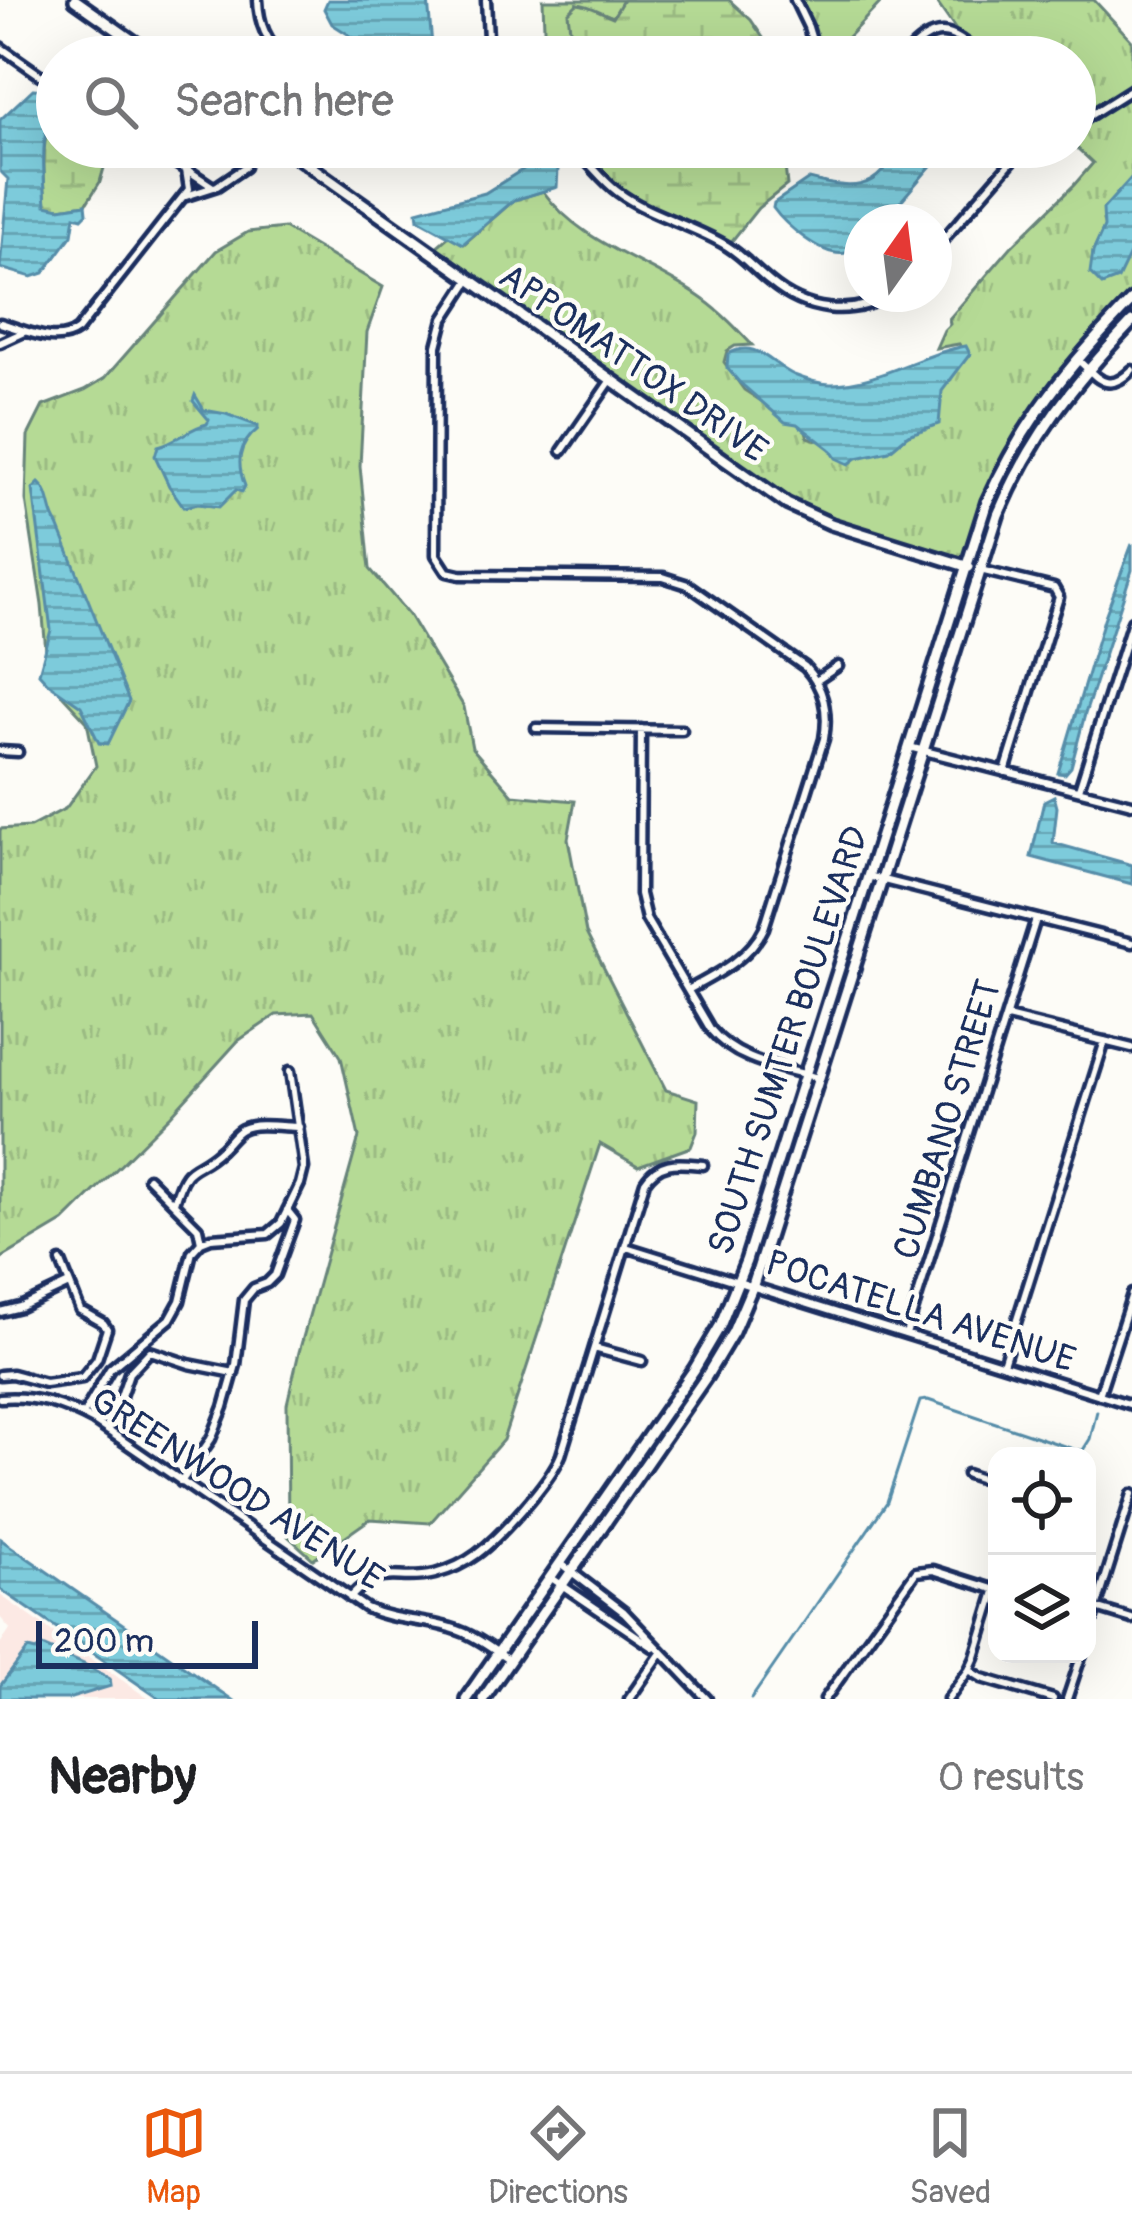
<!DOCTYPE html>
<style>
body{margin:0;font-family:Pangolin,sans-serif;background:#f2f2f2;color:#202124}
.controls{position:absolute;right:36px;bottom:36px;display:grid;overflow:hidden;border-radius:24px;box-shadow:0 12px 48px #0002}
.controls button{width:108px;height:108px;display:grid;place-items:center;padding:0;border:0;border-bottom:3px solid #e0e0e0;background:#fff;color:#202124;font:60px sans-serif}
.compass{position:absolute;left:844px;top:204px;width:108px;height:108px;border-radius:50%;background:#fff;box-shadow:0 12px 48px #0002;rotate:14deg}
.scale{position:absolute;left:36px;bottom:30px;width:222px;box-sizing:border-box;padding-left:12px;border:6px solid #1b2f5e;border-top:0;font-size:33px;line-height:42px;white-space:nowrap;color:#1b2f5e;-webkit-text-stroke:9px #fdfcf7;paint-order:stroke}
.list{margin:0;padding:0;list-style:none}
h2{display:flex;justify-content:space-between;align-items:center;height:156px;margin:0;padding:0 48px;font-size:51px}
h2 small{font-size:39px;font-weight:400;color:#757577}
.icon{flex:none;width:66px;height:66px;fill:none;stroke:currentColor;stroke-width:2;stroke-linecap:round;stroke-linejoin:round}
.map{position:relative;flex:none;width:1132px;height:1699px;overflow:hidden}
.search{position:absolute;background:#fff;box-shadow:0 12px 48px #0002;left:36px;right:36px;top:36px;height:132px;display:flex;align-items:center;gap:30px;box-sizing:border-box;padding:0 42px;border-radius:66px;color:#757577;font-size:45px}
.sheet{height:372px;background:#fff}
nav{display:flex;justify-content:space-around;align-items:center;box-sizing:border-box;height:168px;border-top:3px solid #e0e0e0;background:#fff;font-size:33px;color:#757577}
nav a{display:grid;justify-items:center;gap:6px}
nav .on{color:#ea580c}
.map>svg:first-child{display:block}
</style>
<div class="map">
<svg width="1132" height="1699" viewBox="0 0 1132 1699">
<defs>
<pattern id="grass-tufts" width="24" height="20" patternUnits="userSpaceOnUse" patternTransform="scale(3)"><rect width="24" height="20" fill="#b5da95"/><path d="M3 7l-1-3M5 7V3M7 7l1-3M15 17l-1-3M17 17v-4M19 17l1-3" fill="none" stroke="#9bbb83"/></pattern>
<pattern id="wetland-marsh" width="20" height="14" patternUnits="userSpaceOnUse" patternTransform="scale(3)"><rect width="20" height="14" fill="#b5da95"/><path d="M1 5h8M5 5V1M11 12h8M15 12V8" fill="none" stroke="#9bbb83"/></pattern>
<pattern id="water-rules" width="6" height="5" patternUnits="userSpaceOnUse" patternTransform="scale(3)"><rect width="6" height="5" fill="#7dcbdb"/><path d="M0 2.5h6" fill="none" stroke="#66a5b5"/></pattern>
</defs>
<rect width="100%" height="100%" fill="#fdfcf7"/>
<filter id="ink" filterUnits="userSpaceOnUse"><feTurbulence type="fractalNoise" baseFrequency=".00833" numOctaves="2"/><feDisplacementMap in="SourceGraphic" scale="24" xChannelSelector="R" yChannelSelector="G"/><feConvolveMatrix kernelMatrix="1 2 1 2 8 2 1 2 1" color-interpolation-filters="sRGB"/></filter>
<g filter="url(#ink)">
<path fill="#fce9e4" d="M0,1595L149,1699H68L101,1690L74,1661L43,1646L36,1651L27,1649L0,1686V1644L10,1629L0,1617Z"/>
<path fill="url(#grass-tufts)" stroke="#68847a" stroke-width="3" d="M543,0H629L613,17L577,4L586,50L585,57H545Z
M798,0H883L829,57H822Z
M935,0H1094L1132,41V177L1103,220L1105,227L1093,252L1091,273L1132,250V294C1048,382 999,443 963,561L801,508L434,249L449,236L464,244L514,200L543,191C581,245 652,262 704,300C722,313 737,329 752,345L735,346L727,351L724,362L744,390L772,408L784,420L804,425L808,437L829,444L904,437L932,424L936,402L963,350L959,344L936,348L944,330L950,324L949,319L1011,247L1074,185L1093,163L1075,146V57H983L958,33Z
M284,228L383,287L367,332L360,466L370,569L409,615L464,707L472,748L513,795L575,801L568,839L586,933L666,1090L698,1100L697,1132L691,1147L638,1166L600,1144L503,1440L430,1523L370,1519L313,1559L288,1536L287,1404L299,1352L359,1137L341,1057L313,1013L276,1015L238,1041L171,1115L64,1221L0,1259V829L30,827L66,808L96,766L87,722L63,696L48,675L42,605L26,500L28,436L43,406L85,390L105,378L216,251L248,232Z"/>
<path fill="url(#wetland-marsh)" stroke="#68847a" stroke-width="3" d="M623,0H729L751,20L776,57H585L586,50L572,45L568,13L577,4C591,5 601,13 613,17Z
M57,104V147H110L100,182L86,204L60,208L46,206C44,173 39,133 57,104Z
M601,147H783L787,185L758,208L727,247L689,223L656,212L623,194L594,167Z"/>
<path fill="url(#water-rules)" stroke="#568da9" stroke-width="3" d="M328,0H428L433,57H384L332,24L324,9Z
M33,89L57,91C57,105 51,109 48,121C41,147 44,179 46,205L60,208L86,204L87,213L82,218L75,216L72,235L44,273L32,277L0,268L8,179L0,171V120Z
M895,147H947L883,222H862V243C857,247 852,251 845,253C824,258 785,225 773,208L774,203L809,179C848,189 880,194 895,147Z
M538,160L558,169L557,187L514,200L463,244L418,219L417,211L485,193Z
M1132,177V250L1118,279L1102,285L1090,273L1093,252L1104,227L1103,209Z
M966,346L970,354L942,391L939,424L908,435L889,451L857,458L849,464L836,458L830,449L797,424L785,422L739,382L727,368L728,354C756,338 770,364 794,375C804,379 820,384 830,384C876,385 919,354 966,346Z
M195,395L204,410L226,414L258,426V429C238,445 236,463 245,486L242,492L236,490L219,507L198,504L184,507L169,486L155,456L158,446C176,442 191,427 207,424L209,420L193,401Z
M39,483C52,494 48,513 58,525L129,701L108,744L99,743L81,706L48,683L39,673L51,630L33,489Z
M1132,544V570L1085,714L1071,767L1065,774L1058,773L1104,619Z
M1054,796L1057,807L1053,843L1132,865V884L1031,857L1044,801Z
M0,1539L231,1699H160L0,1589Z
M42,1646L84,1664L110,1679L111,1686L68,1699H0V1686L28,1649L36,1651Z"/>
<g fill="none" stroke-linecap="round" stroke-linejoin="round">
<path stroke="#568da9" stroke-width="3" d="M751,1699L887,1502L920,1401L928,1400L1076,1450H1083L1090,1439L1097,1411"/>
<g stroke="#1b2f5e" stroke-width="15">
<path id="street" d="M258,0C259,24 266,41 284,57
M486,0L489,57
M795,0L808,27L817,57
M0,47L40,75L57,78
M118,57L131,39
M904,57C935,23 950,27 981,57
M1075,125L1132,89
M571,147C589,160 600,179 618,192C650,216 693,225 727,246C743,256 755,270 770,282C806,312 850,318 891,294
M186,169L213,187
M186,196L217,186L245,167
M934,250L1011,162L1028,147
M470,279L444,319L437,346L436,555L447,572L460,575L663,577L688,585L805,667C824,688 829,711 824,739L764,928C749,959 717,974 688,990
M0,323C25,330 56,347 78,330L189,189L186,170L152,147
M0,343L24,332
M1077,359C1098,378 1107,395 1132,370
M562,451L611,380
M980,570L1054,588L1059,597L1005,772
M816,681L838,666
M536,728L682,730
M641,729L640,894L646,919L711,1030C737,1062 781,1067 818,1078
M909,747L1132,804
M0,751L18,752
M1079,789L1132,621
M868,876L1132,943
M1007,1017L1132,1048
M148,1178L198,1228L201,1242
M174,1203C187,1158 194,1175 221,1149C228,1143 234,1133 242,1129C256,1122 283,1127 299,1127
M626,1247L1132,1405
M0,1312L20,1307L69,1284
M906,1334L1036,919
M594,1348L642,1361
M1003,1364L1105,1041
M0,1375L12,1374L45,1383L82,1378L97,1359L107,1329L103,1323L80,1310L61,1262
M1099,1395L1132,1294
M0,1398C35,1395 64,1405 94,1421L366,1608C394,1621 422,1619 451,1628C473,1634 491,1648 510,1661
M83,1415L110,1369L170,1319L180,1301L192,1252L201,1242L211,1238L268,1234L281,1223L300,1184L304,1168L290,1071
M195,1459L131,1418L122,1408L121,1396L129,1373L150,1351L189,1364L234,1373
M967,1474L997,1484
M181,1482L211,1439L224,1407L236,1365L244,1300L254,1288L267,1283L275,1275L295,1220L287,1210
M560,1563L624,1612L707,1699
M550,1577L653,1647
M350,1598C382,1562 396,1584 435,1574C450,1570 465,1563 477,1554C501,1536 550,1482 561,1455L645,1182C660,1159 679,1163 703,1165
M1096,1608L1132,1619
M1087,1637L1132,1494
M969,1670L982,1678L1053,1699
M629,1699L661,1653
M825,1699L916,1572L933,1570L996,1590
M948,1699L969,1670L975,1657L997,1585
M1067,1699L1082,1654"/>
</g>
<g stroke="#1b2f5e" stroke-width="18">
<path id="secondary" d="M75,0L156,57
M283,147L787,504L831,524L969,567
M466,1699L694,1370L720,1326L746,1261L987,502C1023,421 1071,363 1132,300
M483,1699L706,1377L733,1332L753,1285L998,515C1031,437 1074,383 1132,322"/>
</g>
<use href="#street" stroke="#fdfcf7" stroke-width="6"/>
<use href="#secondary" stroke="#fdfcf7" stroke-width="9"/>
</g>
</g>
<g text-anchor="middle" stroke-width="9" stroke-linejoin="round" paint-order="stroke">
<g font-size="36" fill="#1b2f5e" stroke="#fdfcf7">
<text transform="translate(634 362) rotate(35)" y="13">APPOMATTOX DRIVE</text>
<text transform="translate(787 1040) rotate(-72)" y="13">SOUTH SUMTER BOULEVARD</text>
<text transform="translate(946 1119) rotate(-73)" y="13">CUMBANO STREET</text>
<text transform="translate(921 1310) rotate(18)" y="13">POCATELLA AVENUE</text>
<text transform="translate(238 1488) rotate(33)" y="13">GREENWOOD AVENUE</text>
</g>
</g>
</svg>
<div class="controls">
<button><svg class="icon" aria-label="locate" viewBox="0 0 24 24"><circle cx="12" cy="12" r="6"/><path d="M12 2v4M12 18v4M2 12h4M18 12h4"/></svg></button>
<button><svg class="icon" aria-label="layers" viewBox="0 0 24 24"><path d="M12 4l9 5-9 5-9-5zM3 14l9 5 9-5"/></svg></button>
</div>
<svg class="compass" viewBox="-18 -18 36 36"><path d="M0-13l5 13h-10z" fill="#e53935"/><path d="M0 13l5-13h-10z" fill="#757577"/></svg>
<div class="scale">200 m</div>
<div class="search"><svg class="icon" aria-label="search" viewBox="0 0 24 24"><circle cx="10" cy="10" r="6"/><path d="M15 15l6 6"/></svg>Search here</div>
</div>
<section class="sheet">
<h2>Nearby<small>0 results</small></h2>
<ul class="list">
</ul>
</section>
<nav>
<a class="on"><svg class="icon" aria-label="map" viewBox="0 0 24 24"><path d="M3 6l6-2 6 2 6-2v14l-6 2-6-2-6 2zM9 4v14M15 6v14"/></svg>Map</a>
<a><svg class="icon" aria-label="directions" viewBox="0 0 24 24"><path d="M12 3l9 9-9 9-9-9zM9 14v-3h6M13 9l2 2-2 2"/></svg>Directions</a>
<a><svg class="icon" aria-label="saved" viewBox="0 0 24 24"><path d="M7 4h10v16l-5-4-5 4z"/></svg>Saved</a>
</nav>
